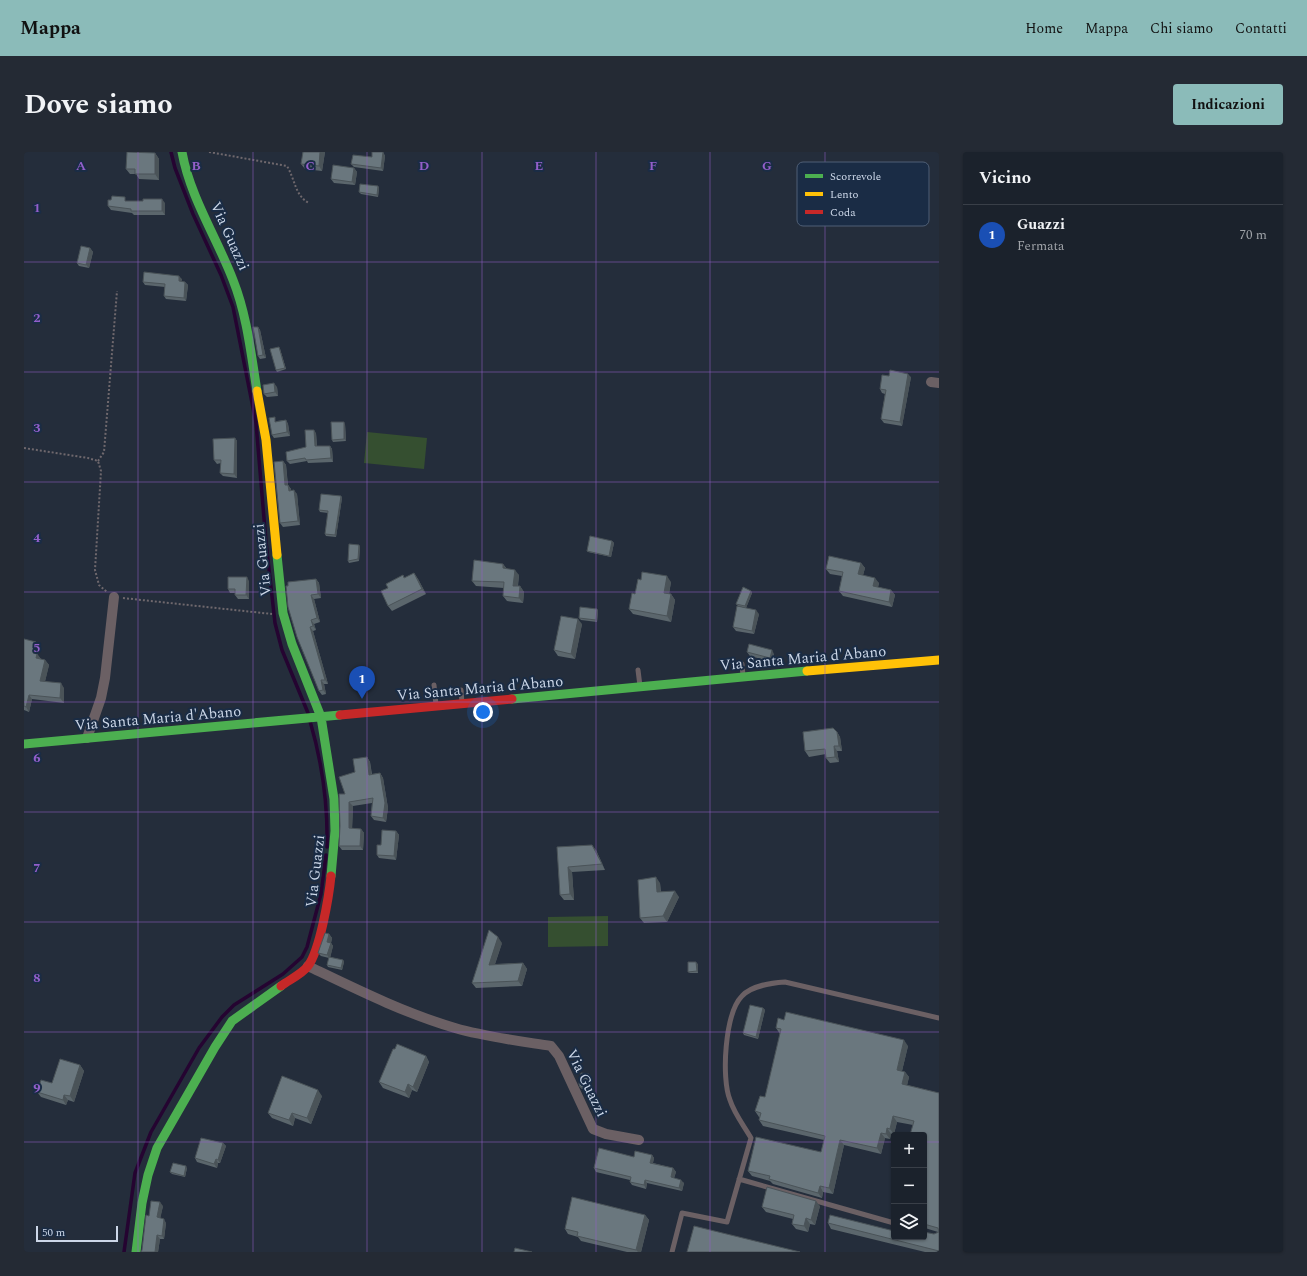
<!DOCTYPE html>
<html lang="it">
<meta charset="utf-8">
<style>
body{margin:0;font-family:Spectral,serif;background:#242a34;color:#f1f3f6}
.controls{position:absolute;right:12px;bottom:12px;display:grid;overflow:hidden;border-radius:4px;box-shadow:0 1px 3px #0004}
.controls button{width:36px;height:36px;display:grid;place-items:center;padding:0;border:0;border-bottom:1px solid #393f48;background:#1b222c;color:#f1f3f6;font:20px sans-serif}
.scale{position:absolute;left:12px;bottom:10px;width:82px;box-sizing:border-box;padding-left:4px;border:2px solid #ccd7e8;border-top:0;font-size:11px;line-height:14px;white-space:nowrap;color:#ccd7e8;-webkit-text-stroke:3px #1a2c45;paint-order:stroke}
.you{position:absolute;left:459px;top:560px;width:14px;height:14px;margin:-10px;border:3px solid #fff;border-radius:50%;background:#1a73e8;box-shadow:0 0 0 6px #1a73e833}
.badge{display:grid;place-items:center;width:26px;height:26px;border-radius:50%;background:#8bbbb9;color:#fff;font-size:13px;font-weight:700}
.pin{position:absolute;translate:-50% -33px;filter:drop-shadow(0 1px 2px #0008)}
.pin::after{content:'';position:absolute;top:21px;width:14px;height:12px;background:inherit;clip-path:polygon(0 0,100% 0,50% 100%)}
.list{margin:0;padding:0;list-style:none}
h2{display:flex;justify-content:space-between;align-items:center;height:52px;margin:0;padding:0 16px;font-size:17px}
h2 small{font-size:13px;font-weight:400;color:#a0a4a9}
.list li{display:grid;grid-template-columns:26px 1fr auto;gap:12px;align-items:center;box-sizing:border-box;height:60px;padding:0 16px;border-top:1px solid #393f48}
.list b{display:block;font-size:15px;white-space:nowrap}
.list p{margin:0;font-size:13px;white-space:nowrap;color:#a0a4a9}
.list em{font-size:13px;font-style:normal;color:#a0a4a9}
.icon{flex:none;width:22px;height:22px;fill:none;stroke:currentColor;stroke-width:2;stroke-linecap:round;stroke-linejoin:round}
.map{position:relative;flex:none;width:915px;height:1100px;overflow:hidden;border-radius:4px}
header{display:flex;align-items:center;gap:24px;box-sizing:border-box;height:56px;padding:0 20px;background:#8bbbb9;color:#111}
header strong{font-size:19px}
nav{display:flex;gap:22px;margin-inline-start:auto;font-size:14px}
.intro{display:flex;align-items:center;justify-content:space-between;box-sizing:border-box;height:96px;padding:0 24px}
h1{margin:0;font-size:28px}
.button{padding:10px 18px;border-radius:4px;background:#8bbbb9;color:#111;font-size:14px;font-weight:700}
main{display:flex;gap:24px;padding:0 24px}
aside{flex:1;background:#1b222c;border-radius:4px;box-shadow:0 1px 3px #0004}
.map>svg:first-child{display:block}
</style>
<header>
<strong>Mappa</strong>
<nav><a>Home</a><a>Mappa</a><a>Chi siamo</a><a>Contatti</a></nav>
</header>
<div class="intro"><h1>Dove siamo</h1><a class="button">Indicazioni</a></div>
<main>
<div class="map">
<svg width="915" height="1100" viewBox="0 0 915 1100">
<rect width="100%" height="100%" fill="#242d3b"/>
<path fill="#354f30" d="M343,280L403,286L400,317L340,311Z
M584,764V794L524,795V765Z"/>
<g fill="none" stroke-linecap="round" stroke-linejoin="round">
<path stroke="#250431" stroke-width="3.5" d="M147,0L151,16L169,62L197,123L209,155L232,271L242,390L251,471L258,498L284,561
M286,569C298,610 304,653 303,695
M100,1100L111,1021L127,980L175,896L198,865L210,853L259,822L278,805L283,795L297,742L302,703"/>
<path stroke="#6f686d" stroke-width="2" stroke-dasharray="2 2" stroke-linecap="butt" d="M185,0L263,14C271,27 271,44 285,51
M0,296L64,306L74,309L77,319L71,418L75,433L83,440
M74,309L80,300L93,139
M99,446L248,462"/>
<path stroke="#6b6064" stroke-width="5" d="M718,512L719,524
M614,518L616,534
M410,533L412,553
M437,538L438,551
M715,1027L870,1071
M648,1100L658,1061L703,1070L727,986C720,974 710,961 706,948C697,926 701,861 718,844C728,833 748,831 761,830L915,866"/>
<path stroke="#6b6064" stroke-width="10" d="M907,230L915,231
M63,586L77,546L81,526L90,445
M284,814C332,837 380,861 431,876C462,885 495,889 527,894L535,904L569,977L582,982L615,988"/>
<path stroke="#4caf50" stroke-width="9" d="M158,0C166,45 193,86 209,128C223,163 227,202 233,239
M253,403L259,461L268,492L297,565L310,647L311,679L307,724
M488,547L783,519
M0,592L316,563
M112,1100L118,1051L124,1023L133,996L191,895L208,869L257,834"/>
<path stroke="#ffc107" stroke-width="9" d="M233,239L242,288L253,403
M783,519L915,508"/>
<path stroke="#c62828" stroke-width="9" d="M316,563L488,547
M257,834C265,828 278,822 284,814C296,798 305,744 307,724"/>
</g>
<path fill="#5b666c" d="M279,0H301L298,19L281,17L277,12Z
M359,0L361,4L359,19L330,15L327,12L348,5Z
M131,1L135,7V28L115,27L112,22H106L102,17Z
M330,16L333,20L331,33L310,31L307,27Z
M354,34L355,36L354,45L337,42L335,40Z
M104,49L141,51V63H110L108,61L87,58L84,54Z
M66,96L69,100L65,116L55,114L53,111Z
M158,127L157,130H161L164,133L162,149L142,147L140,144L141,135L121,133L119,130Z
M234,175L236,178L242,206L236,207L234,204Z
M256,197L262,217L253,220L252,218Z
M865,224L887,225L878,274L860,271L857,267L861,242L858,241L856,237Z
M253,235L254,244L243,245L240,242Z
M262,268L264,272L266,284L250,286L248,283L253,269Z
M321,272L322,289L309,290L308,288Z
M292,281L293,294H306L308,297L309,310L284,311L283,309L266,312L263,309L282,295Z
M211,286L213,289V326L199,324L196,321L197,311L193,312L190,308Z
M259,309L262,313L264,333L267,337V339L273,342L276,373L259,375L256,371Z
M317,344L318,346L312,385L302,384L301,382L304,361L296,360L295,358Z
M588,389L590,391L587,405L564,400L563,399Z
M336,394L335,409L325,411L324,409Z
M837,411L841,416L839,423L855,431L854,435L867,438L871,443L868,455L819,444L815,439L818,424L806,422L802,417Z
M479,412L483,417L495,423L494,434H496L500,440L499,451L483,449L479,444L480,436L452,434L448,429Z
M390,421L394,427L402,442L368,459L364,454V436L379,423L381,426Z
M292,427L295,431L297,446L290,447L296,470L290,472L292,478L289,479L304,532H300L302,542L298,543L295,539L262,434Z
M617,428L647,430L645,442H647L651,448L647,470L609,462L605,457Z
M225,429V447H214L211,443V441H206L204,437Z
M727,439L728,441L722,456L714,454L712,452Z
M573,457L574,459L573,470L557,468L555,466Z
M735,462L730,482L712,479L709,475Z
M558,472L551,507L534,504L530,498Z
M0,487L12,490L15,495L13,502L17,507L21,508L25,513L21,529L40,536V551L8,547L5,560L0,558Z
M723,500L750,502L748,510L726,504Z
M813,580L816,585L818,599H813L815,610L806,611L802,606V602L785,605L781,599Z
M343,605L346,610L348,622L356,621L359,626L364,656L362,670L350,668L347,664L348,651L329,654L328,676L337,677L340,681L339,698H318L315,694L331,620Z
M372,679L375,683L372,708L355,706L353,703L357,693Z
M533,695L572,698L581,718L548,720L550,748H540L536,743Z
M636,731L637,740L655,745L643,770L620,771L616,766Z
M305,782L308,786L307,791L309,794L306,805L319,808L320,810L318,818L304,815L303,813L305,806L297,804L294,801Z
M478,791L471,812L499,811L503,817L498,834L452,836L448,831Z
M674,812V821H666L664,820Z
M739,856L741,858L734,887L720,883L719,881Z
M752,876L884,894L878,919L881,920L885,925L883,933L915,941V1100H901L807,1077L804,1071L870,1085L910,1082L914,1080L901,1076L900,1077V983L889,973L873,970L870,982H867L866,987L861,986L857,1002L820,993L809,1042L799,1040L798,1046L749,1032L746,1029L728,1024L724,1019L797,1000L800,988L739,974L735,968L736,965H735L731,959L741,945L756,882Z
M402,904L405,910L393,940L388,938L385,946L359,936L355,930Z
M56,913L60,919L50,950L44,948L42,953L17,945L13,940L28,931Z
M566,924L564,938L558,937L556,935Z
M298,944L287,972L271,966L269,974L248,966L244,961Z
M199,991L202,994L196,1011H194L193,1016L173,1010L171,1006Z
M628,1003L630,1006L629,1011L649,1016L652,1020L650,1026L660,1031L658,1039L623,1031L622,1037L608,1033L606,1030V1028L572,1020L570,1016L610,1005Z
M163,1016L161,1025L148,1022L146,1020Z
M139,1054L136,1066L142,1071L140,1087H136L134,1100H117L118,1098L125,1064Z
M796,1054L791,1073L786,1072L784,1080L772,1077L768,1072L769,1067L742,1060L738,1055Z
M621,1063L625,1068L617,1100H603L557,1089L554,1085L544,1082L541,1077Z"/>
<path fill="#4a5358" d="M296,0H301L298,19L295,14Z
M359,0L361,4L359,19L357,16Z
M131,1L135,7V28L131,22Z
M330,16L333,20L331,33L328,30Z
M354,34L355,36L354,45L353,43Z
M138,47L141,51V63L138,59Z
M66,96L69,100L65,116L62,113Z
M155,124L158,127L157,132L155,129Z
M161,130L164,133L162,149L160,146Z
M234,175L236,178L242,206L239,203Z
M255,195L256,197L262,217L261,216Z
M884,222L887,225L878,274L876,270Z
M250,231L253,235L254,244L251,240Z
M262,268L264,272L266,284L263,280Z
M320,270L321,272L322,289L320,287Z
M290,278L292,281L293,298L291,294Z
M211,286L213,289V326L210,322Z
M306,294L308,297L309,310L307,306Z
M259,309L262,313L264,337L261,333Z
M264,333L267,337L268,343L265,339Z
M270,338L273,342L276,373L274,369Z
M317,344L318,346L312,385L311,383Z
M588,389L590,391L587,405L585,404Z
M335,393L336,394L335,409L334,407Z
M837,411L841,416L838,427L834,422Z
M479,412L483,418L479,416Z
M491,418L495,423L493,439L489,434Z
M390,421L394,427L402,442L398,437Z
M643,424L647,430L644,447L640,441Z
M223,425L225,429V447L222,443Z
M851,426L855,431L853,439L849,434Z
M292,427L295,431L297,446L294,442Z
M496,434L500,440L499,451L495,446Z
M867,438L871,443L868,455L865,450Z
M727,439L728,441L722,456L721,454Z
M647,442L651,448L647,470L643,464Z
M287,443L290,447L296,470L293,466Z
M573,457L574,459L573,470L572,468Z
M732,458L735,462L730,482L728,479Z
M554,467L558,472L551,507L547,502Z
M287,468L290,472L292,478L289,474Z
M286,475L289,479L304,532L301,528Z
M12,490L15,495L12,506L9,501Z
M748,498L750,502L748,510L746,506Z
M13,502L17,507L12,506Z
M21,508L25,513L20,534L16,529Z
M297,528L300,532L302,542L299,538Z
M37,531L40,536V551L36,546Z
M5,543L8,547L5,560L2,555Z
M813,580L816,585L818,599L815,594Z
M810,594L813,599L815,610L811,605Z
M343,605L346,610L348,627L345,623Z
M356,621L359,626L364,656L362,670L359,666Z
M325,650L329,654L328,680L325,676Z
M337,677L340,681L339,698L336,694Z
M372,679L375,683L372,708L370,704Z
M568,693L572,698L581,718L578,712Z
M544,715L548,720L550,748L546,742Z
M632,725L636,731L637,746L633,740Z
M651,739L655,745L643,770L639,764Z
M305,782L308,786L307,791L309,794L306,807L303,803V790Z
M474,785L478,791L469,818L465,813Z
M319,808L320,810L318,818L317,816Z
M672,810L674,812V821L673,819Z
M499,811L503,817L498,834L494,829Z
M739,856L741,858L734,887L732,885Z
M880,888L884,894L877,923L873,918Z
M402,904L405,910L393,940L389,935Z
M56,913L60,919L50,950L46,944Z
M881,920L885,925L882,938L878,932Z
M565,922L566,924L564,938L562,936Z
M384,932L388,938L385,946L381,940Z
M294,938L298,944L287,972L283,966Z
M40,943L44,948L42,953L39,948Z
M268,961L271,966L269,974L265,968Z
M869,964L873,970L870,982L866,977Z
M863,976L867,982L866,987L862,982Z
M857,981L861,986L857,1002L853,996Z
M816,988L820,993L809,1042L805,1036Z
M199,991L202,994L196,1011L194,1008Z
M628,1003L630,1006L628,1014L626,1011Z
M192,1007L194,1011L193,1016L190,1012Z
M162,1014L163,1016L161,1025L160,1024Z
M649,1016L652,1020L649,1029L647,1025Z
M621,1028L623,1031L622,1037L620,1033Z
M657,1028L660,1031L658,1039L655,1036Z
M796,1034L799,1040L798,1046L794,1041Z
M792,1049L796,1054L791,1073L787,1068Z
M136,1050L139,1054L136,1068L133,1065Z
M621,1063L625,1068L617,1100H614L612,1098Z
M782,1066L786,1072L784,1080L780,1074Z
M140,1067L142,1071L140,1087L138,1084Z
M133,1083L136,1087L134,1100H131Z"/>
<path fill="#6a777e" stroke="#4a5358" d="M103,0L131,1V22H111V17H102Z
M279,0H296L295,14L277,12Z
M348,0H359L357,16L327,12L329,3L348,5Z
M309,13L330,16L328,30L307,27Z
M336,32L354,34L353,43L335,40Z
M88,44L101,45V49H119V47H138V59H107V57L84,54V48H87Z
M57,94L66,96L62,113L53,111Z
M120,120L155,124V129L161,130L160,146L140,144L141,132L119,130Z
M229,175H234L239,203L234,204Z
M255,195L261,216L252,218L246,197Z
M866,218L884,222L876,270L857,267L862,238L856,237L858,223L865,224Z
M250,231L251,240L240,242L239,233Z
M251,265V270L262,268L263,280L248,283L245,266Z
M307,270H320V287L308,288Z
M281,278H290L291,294H306L307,306L282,308L281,306L263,309L262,300L282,295Z
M211,286L210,322L196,321L197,308H190L189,287Z
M259,309L261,333H264L265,339L270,338L274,369L256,371L250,310Z
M297,342L317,344L311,383L301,382L304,359L295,358Z
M566,384L588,389L585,404L563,399Z
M325,392L335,393L334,407L324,409Z
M805,404L837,411L834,422L851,426L849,434L867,438L865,450L815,439L819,420L802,417Z
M450,408L479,412V416L491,418L489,434H496L495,446L479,444L480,430L448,429Z
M618,420L643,424L640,441L647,442L643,464L605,457L608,441L611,442L614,427L617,428Z
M390,421L398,437L364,454L357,439L364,436L362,432L379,423L380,426Z
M204,425H223L222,443H211V437H204Z
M292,427L294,442L287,443L293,466L287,468L289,474L286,475L301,528H297L299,538L295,539L273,485L264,455L262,434H264V430Z
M719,435L727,439L721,454L712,452Z
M713,454L732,458L728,479L709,475Z
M556,455L573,457L572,468L555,466Z
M537,464L554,467L547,502L530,498Z
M0,487L12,490L9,501L13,502L12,506L21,508L16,529L37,531L36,546L5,543L2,555L0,554Z
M725,492L748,498L746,506L723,500Z
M809,576L813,580L815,594H810L811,605L802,606L801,597L781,599L779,580Z
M343,605L345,623L356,621L361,651L359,666L347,664L349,646L325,650V676L337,677L336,694H315L316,674L315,642H321L315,625L331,620L329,607Z
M358,678L372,679L370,704L353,703V693H357Z
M568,693L578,712L544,715L546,742L536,743L533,695Z
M632,725L633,740L651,739L639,764L616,766L614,728Z
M465,778L474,785L465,813L499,811L494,829L448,831Z
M301,781L305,782L303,790L307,791L303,803L294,801Z
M305,805L319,808L317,816L303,813Z
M664,810H672L673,819L664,820Z
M726,853L739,856L732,885L719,881Z
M762,860L880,888L873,918L881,920L878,932L915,941V1099L804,1071L806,1063L870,1079V1085H900V1080L910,1082L915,1080L914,1076L900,1072V983H886L890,969L869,964L866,977L863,976L862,982L857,981L853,996L816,988L805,1036L796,1034L794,1041L745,1027L746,1024L724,1019L732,985L797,1000L801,984L735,968L737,961L731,959L736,944L741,945L757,877L752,876L754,866L760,868Z
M373,892L402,904L389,935L384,932L381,940L355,930L369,897H371Z
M36,907L56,913L46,944L40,943L39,948L13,940L17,928L28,931Z
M557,921L565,922L562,936L556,935L555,932Z
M258,924L294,938L283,966L268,961L265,968L244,961Z
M177,986L199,991L194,1008L192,1007L190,1012L171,1006Z
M575,996L610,1005L611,999L628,1003L626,1011L649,1016L647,1025L657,1028L655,1036L621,1028L620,1033L606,1030L607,1025L570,1016Z
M149,1011L162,1014L160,1024L146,1020Z
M743,1035L792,1049L787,1068L782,1066L780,1074L768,1072L770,1063L738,1055Z
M548,1045L621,1063L612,1098L553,1084L554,1080L541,1077Z
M127,1049L136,1050L133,1065L140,1067L138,1084L133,1083L131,1100H117L118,1098L122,1063L125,1064Z
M670,1074L776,1100H663Z
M491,1096L508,1100H490Z"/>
<path fill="none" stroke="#935fcb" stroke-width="1" stroke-opacity="0.55" d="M114,0V1100M229,0V1100M343,0V1100M458,0V1100M572,0V1100M686,0V1100M801,0V1100M0,110H915M0,220H915M0,330H915M0,440H915M0,550H915M0,660H915M0,770H915M0,880H915M0,990H870M900,990H915"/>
<g text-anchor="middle" stroke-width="4" stroke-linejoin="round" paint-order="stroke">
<g font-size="15" fill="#ccd7e8" stroke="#1a2c45">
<text transform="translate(206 84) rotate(66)" y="5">Via Guazzi</text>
<text transform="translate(238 408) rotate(-96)" y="5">Via Guazzi</text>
<text transform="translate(779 506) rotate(-5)" y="5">Via Santa Maria d'Abano</text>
<text transform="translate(456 536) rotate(-5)" y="5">Via Santa Maria d'Abano</text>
<text transform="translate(134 566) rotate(-5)" y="5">Via Santa Maria d'Abano</text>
<text transform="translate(291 719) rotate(-83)" y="5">Via Guazzi</text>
<text transform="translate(563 931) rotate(64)" y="5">Via Guazzi</text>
</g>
</g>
<rect x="773" y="10" width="132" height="64" rx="6" fill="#1a2c45" stroke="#4f5f76" stroke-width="1"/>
<rect x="781" y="22" width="18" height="4" fill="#4caf50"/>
<rect x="781" y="40" width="18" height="4" fill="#ffc107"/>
<rect x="781" y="58" width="18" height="4" fill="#c62828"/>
<g font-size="11" fill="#ccd7e8">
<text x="806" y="28">Scorrevole</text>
<text x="806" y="46">Lento</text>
<text x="806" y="64">Coda</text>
</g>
<g font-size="13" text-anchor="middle" font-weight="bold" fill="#935fcb" stroke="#1a2c45" stroke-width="4" stroke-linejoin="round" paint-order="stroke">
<text x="57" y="18">A</text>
<text x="172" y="18">B</text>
<text x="286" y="18">C</text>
<text x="400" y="18">D</text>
<text x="515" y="18">E</text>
<text x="629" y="18">F</text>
<text x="743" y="18">G</text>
<text x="13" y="60">1</text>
<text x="13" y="170">2</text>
<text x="13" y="280">3</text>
<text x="13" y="390">4</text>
<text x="13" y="500">5</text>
<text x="13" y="610">6</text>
<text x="13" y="720">7</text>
<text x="13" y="830">8</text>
<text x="13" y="940">9</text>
</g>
</svg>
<div class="controls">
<button>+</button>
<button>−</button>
<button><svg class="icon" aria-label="layers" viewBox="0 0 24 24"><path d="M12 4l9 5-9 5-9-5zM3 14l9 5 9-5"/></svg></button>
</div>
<div class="scale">50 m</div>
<div class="you"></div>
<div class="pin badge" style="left:338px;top:547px;background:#1a4fb4">1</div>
</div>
<aside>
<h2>Vicino<small></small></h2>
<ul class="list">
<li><span class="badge" style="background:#1a4fb4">1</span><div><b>Guazzi</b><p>Fermata</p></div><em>70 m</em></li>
</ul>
</aside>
</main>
